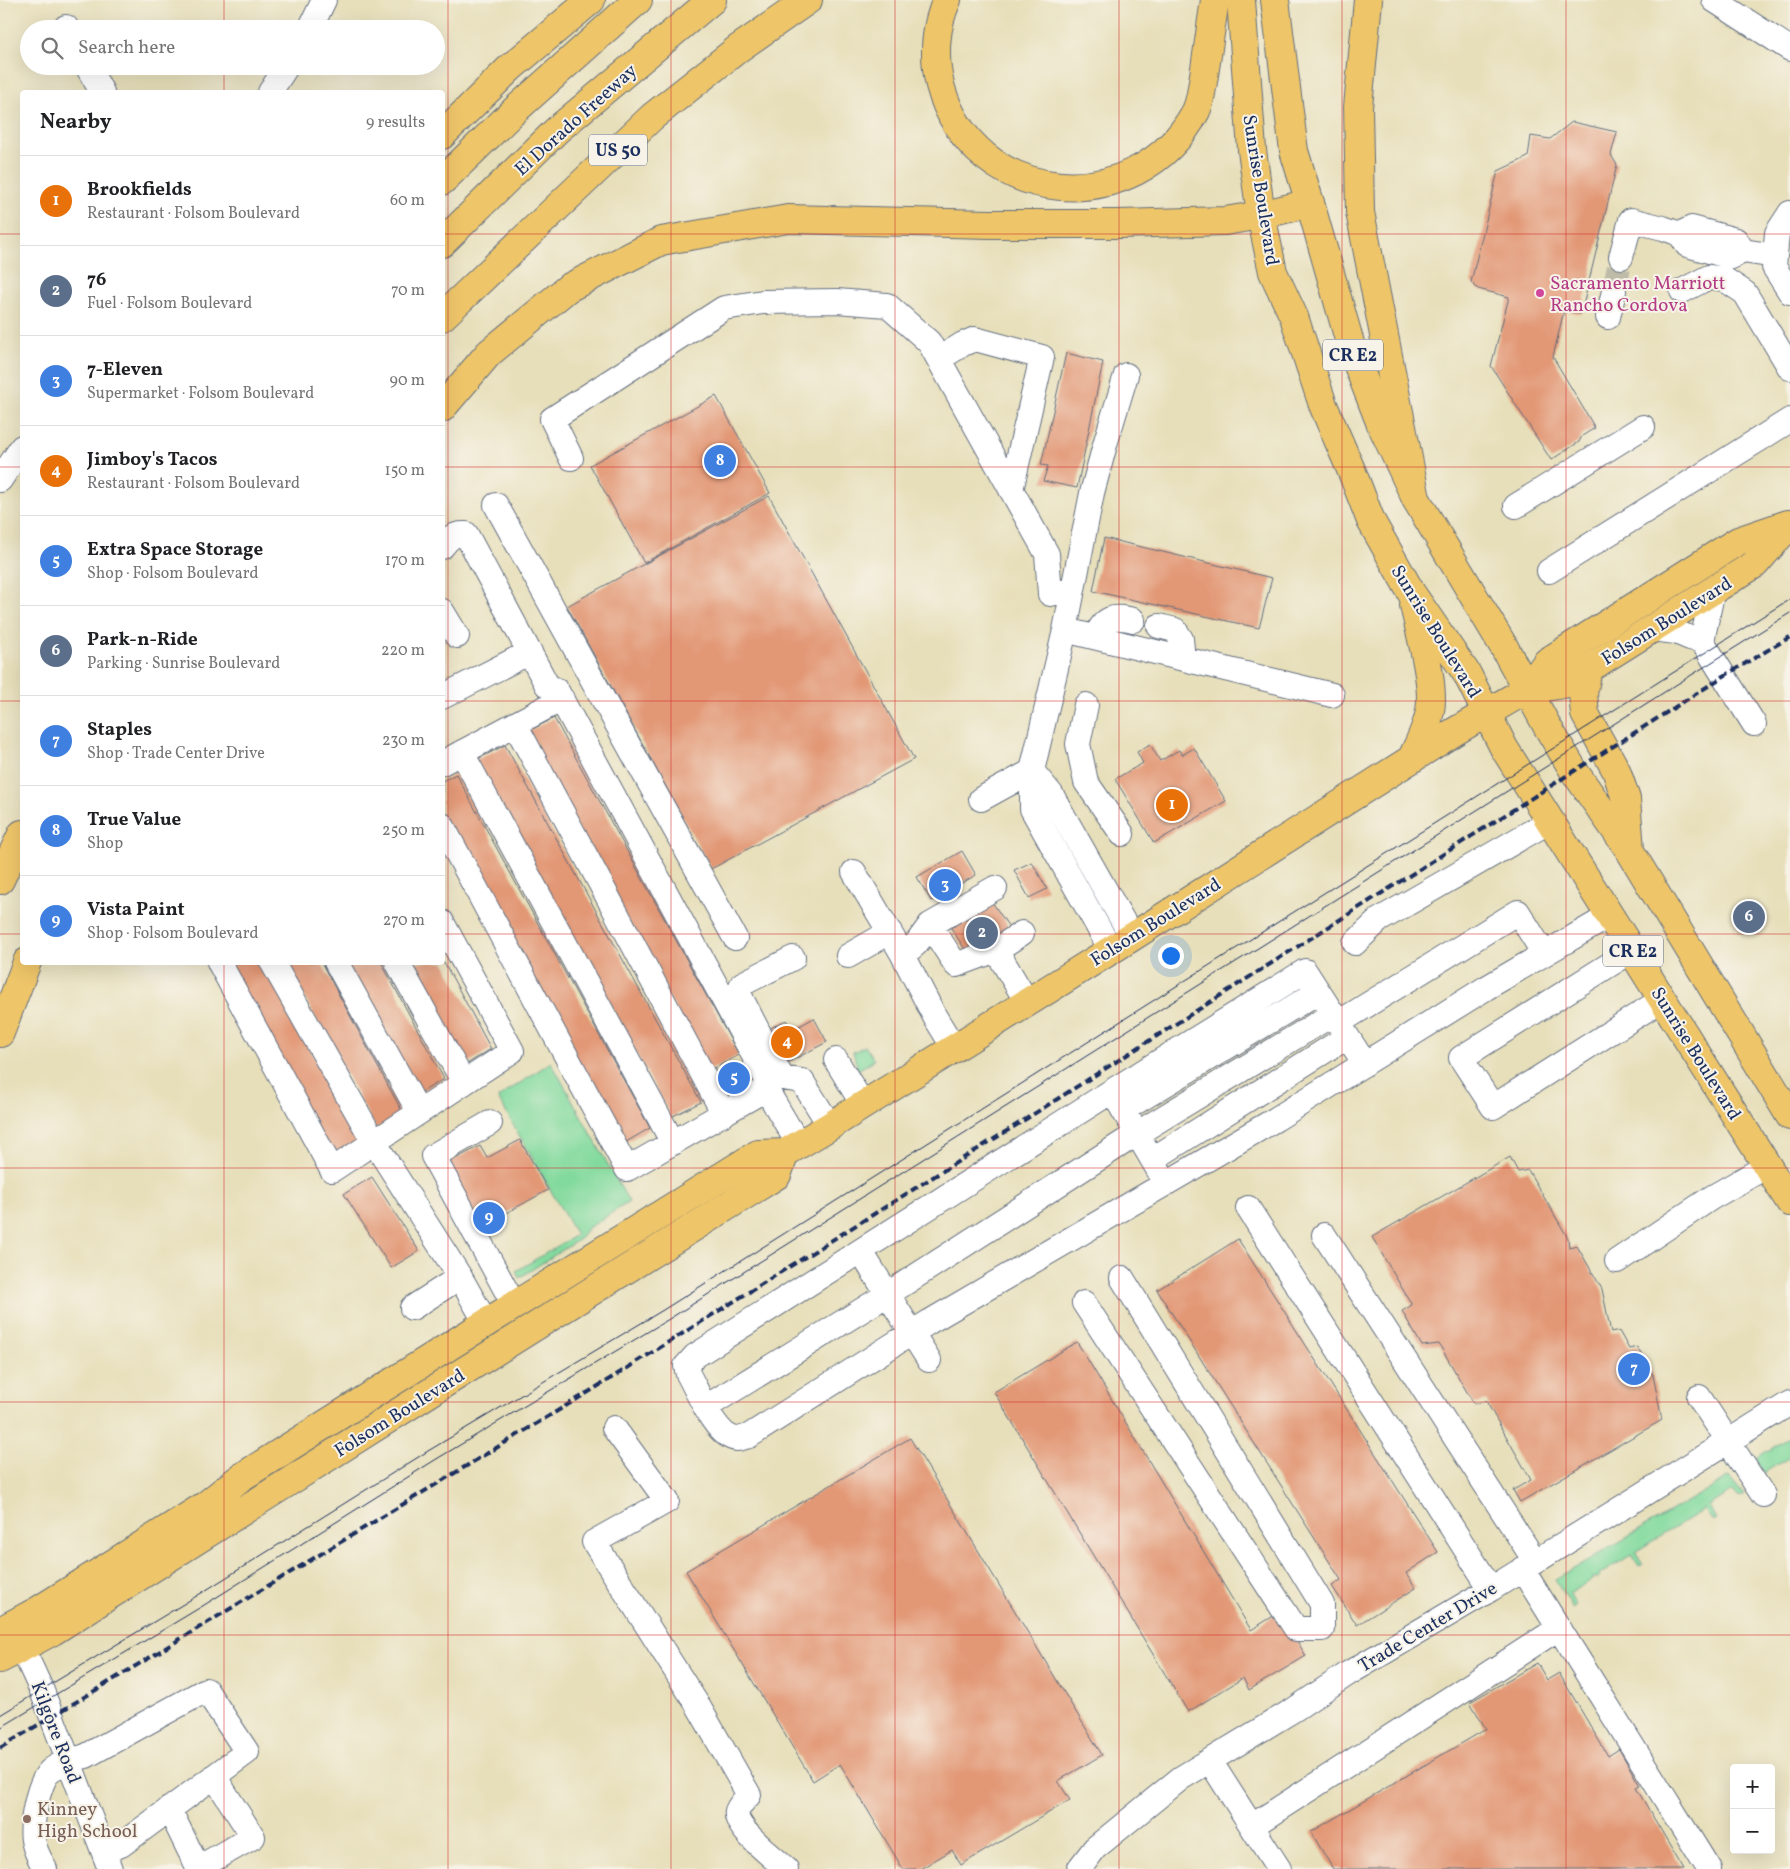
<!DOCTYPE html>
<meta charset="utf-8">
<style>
body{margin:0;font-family:Vollkorn,serif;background:#f6f6f6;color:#202124}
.controls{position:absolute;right:15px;bottom:15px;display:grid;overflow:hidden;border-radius:5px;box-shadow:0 5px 20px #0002}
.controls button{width:45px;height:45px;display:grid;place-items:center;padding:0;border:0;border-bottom:1px solid #e0e0e0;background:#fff;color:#202124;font:25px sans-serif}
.you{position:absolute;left:1170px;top:955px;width:18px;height:18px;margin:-12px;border:4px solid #fff;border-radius:50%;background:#1a73e8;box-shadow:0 0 0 8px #1a73e833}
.badge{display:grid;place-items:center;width:32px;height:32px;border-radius:50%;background:#db2777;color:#fff;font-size:16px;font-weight:700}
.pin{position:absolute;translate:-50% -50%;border:2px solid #fff;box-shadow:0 1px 5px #0006}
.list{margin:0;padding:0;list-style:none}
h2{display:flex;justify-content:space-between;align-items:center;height:65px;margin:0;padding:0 20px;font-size:21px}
h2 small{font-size:16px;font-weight:400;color:#757577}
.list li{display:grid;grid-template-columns:32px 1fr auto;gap:15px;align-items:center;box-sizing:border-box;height:90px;padding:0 20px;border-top:1px solid #e0e0e0}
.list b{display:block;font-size:19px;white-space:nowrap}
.list p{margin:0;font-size:16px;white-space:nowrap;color:#757577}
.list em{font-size:16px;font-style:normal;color:#757577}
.icon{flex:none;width:28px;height:28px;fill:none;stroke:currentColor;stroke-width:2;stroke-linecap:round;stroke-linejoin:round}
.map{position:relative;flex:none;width:1790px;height:1869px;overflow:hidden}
.search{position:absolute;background:#fff;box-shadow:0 5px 20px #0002;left:20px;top:20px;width:425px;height:55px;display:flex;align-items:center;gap:12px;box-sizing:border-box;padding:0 18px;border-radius:28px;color:#757577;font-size:19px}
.panel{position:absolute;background:#fff;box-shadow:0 5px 20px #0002;left:20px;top:90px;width:425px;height:875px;border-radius:5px}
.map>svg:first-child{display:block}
</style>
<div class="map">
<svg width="1790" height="1869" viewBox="0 0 1790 1869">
<rect width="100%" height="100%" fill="#f7f3e8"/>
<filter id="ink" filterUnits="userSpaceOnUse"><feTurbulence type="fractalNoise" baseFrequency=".02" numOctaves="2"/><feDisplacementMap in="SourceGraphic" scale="10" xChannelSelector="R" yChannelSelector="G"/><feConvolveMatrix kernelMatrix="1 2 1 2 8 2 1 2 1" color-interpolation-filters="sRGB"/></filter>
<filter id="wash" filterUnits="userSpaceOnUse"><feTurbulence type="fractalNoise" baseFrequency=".0096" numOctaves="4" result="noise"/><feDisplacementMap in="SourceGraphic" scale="20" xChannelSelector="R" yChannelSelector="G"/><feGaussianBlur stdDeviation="1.12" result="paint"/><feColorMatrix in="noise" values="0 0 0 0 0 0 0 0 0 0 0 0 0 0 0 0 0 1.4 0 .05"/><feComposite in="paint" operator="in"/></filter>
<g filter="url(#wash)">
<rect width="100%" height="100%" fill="#e7dfba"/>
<path fill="#83da9e" stroke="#4f847e" d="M865,1046L874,1060L858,1070L853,1052Z
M551,1062L629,1202L588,1228L578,1240L519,1278L516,1271L576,1235L498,1098Z
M1790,1437V1457L1763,1473L1756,1458Z
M1729,1477L1744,1495L1739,1498L1733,1491L1709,1506L1716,1519L1712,1521L1704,1509L1635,1552L1643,1565L1639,1567L1631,1555L1599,1575L1600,1577L1596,1580L1595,1578L1569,1594L1576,1605L1572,1608L1555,1580Z"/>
<g id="blocks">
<path fill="#e29775" d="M1572,122L1617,132L1611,155L1617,165L1581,314L1564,310L1553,357L1595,428L1582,436L1579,442L1551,460L1491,366L1509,297L1478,289L1471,282L1498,171L1528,157L1531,136L1550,139Z
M1066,353L1103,362L1077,488L1043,481L1048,466L1041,465Z
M716,396L770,493L644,563L590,465Z
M769,496L914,759L711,869L567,606Z
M1104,538L1272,578L1259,628L1093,591Z
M554,718L739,1055L709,1071L525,733Z
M1150,744L1160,761L1179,750L1182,755L1194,748L1226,801L1154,843L1115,779L1143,763L1137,752Z
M505,745L701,1102L671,1117L476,760Z
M456,774L650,1128L621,1145L442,816V781Z
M962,851L976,875L931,901L917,877Z
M1032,862L1047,889L1029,898L1014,870Z
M992,902L1011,930L970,957L951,928Z
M224,962H262L362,1145L332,1162Z
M285,962H321L404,1115L376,1129Z
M343,962H381L444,1079L415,1096Z
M405,962H444L491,1049L462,1067Z
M814,1018L827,1042L783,1065L765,1031L786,1020L792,1030Z
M520,1140L548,1190L477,1229L442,1166L480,1146L487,1158Z
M1510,1157L1518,1172L1528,1170L1568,1238L1569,1248L1577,1246L1602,1289L1611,1333L1619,1331L1629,1349L1637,1347L1653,1375L1662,1420L1520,1502L1513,1490L1531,1480L1486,1401L1474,1404L1439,1344L1422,1346L1402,1311L1412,1305L1372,1237Z
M372,1177L419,1251L391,1268L344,1194Z
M1238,1239L1438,1552L1406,1573L1416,1588L1357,1625L1332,1586L1341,1580L1157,1290Z
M1077,1342L1251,1630L1280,1612L1306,1656L1249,1690L1243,1678L1188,1712L994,1392Z
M910,1438L1102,1755L1058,1781L1070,1800L961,1865L952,1850L920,1869H903L840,1764L813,1781L686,1571Z
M1537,1663L1547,1680L1559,1673L1608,1756L1619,1749L1640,1786L1636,1788L1684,1869H1333L1311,1832L1486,1729L1470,1702Z"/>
</g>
</g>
<g filter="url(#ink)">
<use href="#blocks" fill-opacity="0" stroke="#626d7e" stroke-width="1"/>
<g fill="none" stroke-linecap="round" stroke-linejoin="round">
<path stroke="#bebca8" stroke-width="24" stroke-dasharray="24 12" stroke-linecap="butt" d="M1614,291L1621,257"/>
<g stroke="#626d7e" stroke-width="26">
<path id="minor" d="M1714,0L1790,49
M66,27L67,29
M310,29L324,0
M87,66L102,92
M270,92L287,66
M1790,213L1777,233L1774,267L1790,292
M1680,234L1692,228L1736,240L1743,251
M1621,257L1631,220L1663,228L1680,234L1687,245L1731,257L1743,251L1775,256
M1682,291L1709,277L1724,279L1745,293L1790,368
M1608,317L1614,291
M939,359L963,344L975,339L1042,357L1011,490
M571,458L552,419L724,308L763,302L837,301L887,305L929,342L1047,554L1050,594L1073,590
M0,480L22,447
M496,505L735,938
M1516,506L1643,427
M442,547C449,538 454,533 466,534L547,685L557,691L767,1080L766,1089
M1549,571L1790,420
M1713,590L1702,641L1754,724
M442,611L457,636
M1159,626L1175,630L1181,639L1183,659
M1652,629L1676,632L1690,638L1702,641
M1065,630L1332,695
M1095,637C1106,617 1111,615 1133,620
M442,697L530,652
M1086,705L1078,744L1086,782L1122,834
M515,724L724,1114
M462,753L673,1143
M442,763L562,699
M1032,771L1051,794L1132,937
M981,799L1032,771
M442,825L627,1169L766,1089L799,1145
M854,872L903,955L935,1017L954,1048
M930,925L956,965L996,950
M1022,933L996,950L1027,1002
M1355,943L1379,920L1550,821
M1111,950L1032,809V771L1065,630L1092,493L1106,441L1126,375
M1633,950L1461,1058L1493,1107L1663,999
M903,955L916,944L930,925L995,888
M848,956L890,932
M793,958L742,984L739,991L740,996L782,1078L802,1081L830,1126
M219,962L332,1170L512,1051L442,922
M272,962L374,1142L460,1277L486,1323
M336,962L419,1112
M397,962L464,1083
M1338,1023L1518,912L1544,954
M836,1060L863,1105
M1112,1091L1305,971L1365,1064
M1123,1110L1318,992
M490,1123L433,1156L514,1305
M1153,1159L1347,1037
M1166,1183L1112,1091L695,1356L686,1366L688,1374C697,1390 716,1438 737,1439C741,1439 745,1437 749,1436L929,1322L1276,1119L1486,988L1611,915
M1248,1208L1491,1589
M1324,1235L1535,1561
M861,1252L929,1360
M1617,1261L1711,1198L1767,1166
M1084,1303L1296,1629H1322V1604L1122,1278
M412,1308L460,1277
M1699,1397L1763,1495
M706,1407L888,1294L1138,1133L1333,1014
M614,1428L667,1501L594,1542L697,1704L749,1795C745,1799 739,1806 737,1811C733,1828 775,1858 786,1869
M1522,1569L1709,1869
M13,1632L31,1667L42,1691L110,1869
M1210,1761L1279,1869
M169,1809L198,1868L253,1837L214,1776
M1252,1826L1559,1628
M45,1869C41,1861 36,1853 34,1844C29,1829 38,1782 50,1771C59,1763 75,1759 86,1756L206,1690L247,1752L121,1845L104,1852
M1079,1869L1095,1848L1181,1778L1295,1709L1349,1673L1491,1589L1790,1403"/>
</g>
<g stroke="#626d7e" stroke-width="30">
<path id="major" d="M1241,0L1252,150L1261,215L1273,272L1294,317L1323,405L1352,472L1371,521L1412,594L1467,674L1504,748L1790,1202
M1275,0L1294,151L1310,203L1352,350L1380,422L1416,499L1504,647L1547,726L1574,771L1630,851L1790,1116
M1588,669L1583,694L1585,714L1616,770L1626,799L1630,850
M1526,690L1547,662L1738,541L1788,524
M1412,758C1419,743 1427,728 1430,711C1435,685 1420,632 1414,605
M0,1631L39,1610L206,1505L240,1478L486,1323L758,1154L785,1153L830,1126L1132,937L1454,732L1526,690L1564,684L1588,669L1755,564L1790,524
M0,1659L53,1631L437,1388L777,1175L785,1153"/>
</g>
<g stroke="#626d7e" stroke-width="30">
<path id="highway" d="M947,0C935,26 933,57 940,85C973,208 1137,222 1196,111C1201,101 1202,86 1204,75C1208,50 1211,25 1215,0
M1368,0L1358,107L1360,212L1416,499
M442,135L510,68L591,0
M442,181L514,111L638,0
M442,243L557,130L712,0
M442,317L652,117L739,48L808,0
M442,408L489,353L568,288L661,241L788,219L990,224H1119L1225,221L1261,215L1310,203
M0,880L22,834
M0,1033L27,962"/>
</g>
<use href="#minor" stroke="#fff" stroke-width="24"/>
<use href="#major" stroke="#eec569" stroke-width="28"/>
<use href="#highway" stroke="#eec569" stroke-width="28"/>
<path stroke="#1b2f5e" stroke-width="1" d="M0,1715L195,1597L428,1451L663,1310L1790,599
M0,1728L201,1607L435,1460L669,1319L1790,613"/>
<path stroke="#1b2f5e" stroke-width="4" stroke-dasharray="8 4" stroke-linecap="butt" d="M0,1748L592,1390L1018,1124L1724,676L1790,637"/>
</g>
</g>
<path fill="none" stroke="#d62828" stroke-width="1" stroke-opacity="0.55" d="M224,0V29M448,0V1869M671,0V1869M895,0V1869M1119,0V1869M1342,0V1869M1566,0V1869M224,66V92M0,234H22M442,234H1790M0,467H22M442,467H1790M0,701H22M442,701H1790M0,934H22M442,934H1790M224,962V1869M0,1168H1790M0,1402H1790M0,1635H1790"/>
<circle fill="#d1479c" stroke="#f7f3e8" stroke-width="2" cx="1540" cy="293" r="5"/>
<circle fill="#8d6e63" stroke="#f7f3e8" stroke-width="2" cx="27" cy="1819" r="5"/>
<g text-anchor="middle" stroke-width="4" stroke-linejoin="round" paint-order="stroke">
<g fill="#f7f3e8" stroke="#5d6a87" stroke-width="1">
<rect x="589" y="134.5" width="58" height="31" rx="4"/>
<rect x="1323" y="339.5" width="60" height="31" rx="4"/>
<rect x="1603" y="935.5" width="60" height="31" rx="4"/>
</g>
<g font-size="18" font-weight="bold" fill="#1b2f5e">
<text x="618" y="156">US 50</text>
<text x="1353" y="361">CR E2</text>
<text x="1633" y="957">CR E2</text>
</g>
<g font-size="19" fill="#1b2f5e" stroke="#f7f3e8">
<text transform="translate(575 119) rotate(-42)" y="7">El Dorado Freeway</text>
<text transform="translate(1262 190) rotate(81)" y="7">Sunrise Boulevard</text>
<text transform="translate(1666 620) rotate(-32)" y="7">Folsom Boulevard</text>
<text transform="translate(1437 631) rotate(58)" y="7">Sunrise Boulevard</text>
<text transform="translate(1155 921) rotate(-32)" y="7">Folsom Boulevard</text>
<text transform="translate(1697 1053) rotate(58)" y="7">Sunrise Boulevard</text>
<text transform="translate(399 1412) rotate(-32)" y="7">Folsom Boulevard</text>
<text transform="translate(1427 1626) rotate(-31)" y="7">Trade Center Drive</text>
<text transform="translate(57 1732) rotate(69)" y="7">Kilgore Road</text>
</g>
<g font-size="19" fill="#b23c85" stroke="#f7f3e8" text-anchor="start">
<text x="1550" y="289">Sacramento Marriott<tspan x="1550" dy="22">Rancho Cordova</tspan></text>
</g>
<g font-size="19" fill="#785e54" stroke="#f7f3e8" text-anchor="start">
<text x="37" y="1815">Kinney<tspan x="37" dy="22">High School</tspan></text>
</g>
</g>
</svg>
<div class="controls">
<button>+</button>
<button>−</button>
</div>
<div class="you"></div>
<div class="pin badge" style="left:1172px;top:805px;background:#e8710a">1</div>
<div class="pin badge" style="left:982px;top:933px;background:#5c6f8a">2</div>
<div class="pin badge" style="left:945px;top:885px;background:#3f7fe0">3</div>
<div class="pin badge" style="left:787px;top:1042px;background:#e8710a">4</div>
<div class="pin badge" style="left:734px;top:1078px;background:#3f7fe0">5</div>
<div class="pin badge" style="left:1749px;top:917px;background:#5c6f8a">6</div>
<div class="pin badge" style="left:1634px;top:1369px;background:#3f7fe0">7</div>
<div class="pin badge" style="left:720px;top:461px;background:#3f7fe0">8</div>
<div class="pin badge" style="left:489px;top:1218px;background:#3f7fe0">9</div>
<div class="search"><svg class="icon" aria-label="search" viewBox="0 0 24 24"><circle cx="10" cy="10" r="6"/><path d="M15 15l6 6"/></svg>Search here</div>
<section class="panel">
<h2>Nearby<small>9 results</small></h2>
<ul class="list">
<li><span class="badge" style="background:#e8710a">1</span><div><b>Brookfields</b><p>Restaurant · Folsom Boulevard</p></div><em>60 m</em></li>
<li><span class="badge" style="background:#5c6f8a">2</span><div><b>76</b><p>Fuel · Folsom Boulevard</p></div><em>70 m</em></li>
<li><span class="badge" style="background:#3f7fe0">3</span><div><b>7-Eleven</b><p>Supermarket · Folsom Boulevard</p></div><em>90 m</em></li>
<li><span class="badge" style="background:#e8710a">4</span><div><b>Jimboy's Tacos</b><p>Restaurant · Folsom Boulevard</p></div><em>150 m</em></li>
<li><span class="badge" style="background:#3f7fe0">5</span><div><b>Extra Space Storage</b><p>Shop · Folsom Boulevard</p></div><em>170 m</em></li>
<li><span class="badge" style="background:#5c6f8a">6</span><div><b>Park-n-Ride</b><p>Parking · Sunrise Boulevard</p></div><em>220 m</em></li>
<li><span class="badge" style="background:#3f7fe0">7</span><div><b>Staples</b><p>Shop · Trade Center Drive</p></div><em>230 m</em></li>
<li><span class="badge" style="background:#3f7fe0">8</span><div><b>True Value</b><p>Shop</p></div><em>250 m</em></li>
<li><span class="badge" style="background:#3f7fe0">9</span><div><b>Vista Paint</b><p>Shop · Folsom Boulevard</p></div><em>270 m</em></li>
</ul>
</section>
</div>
